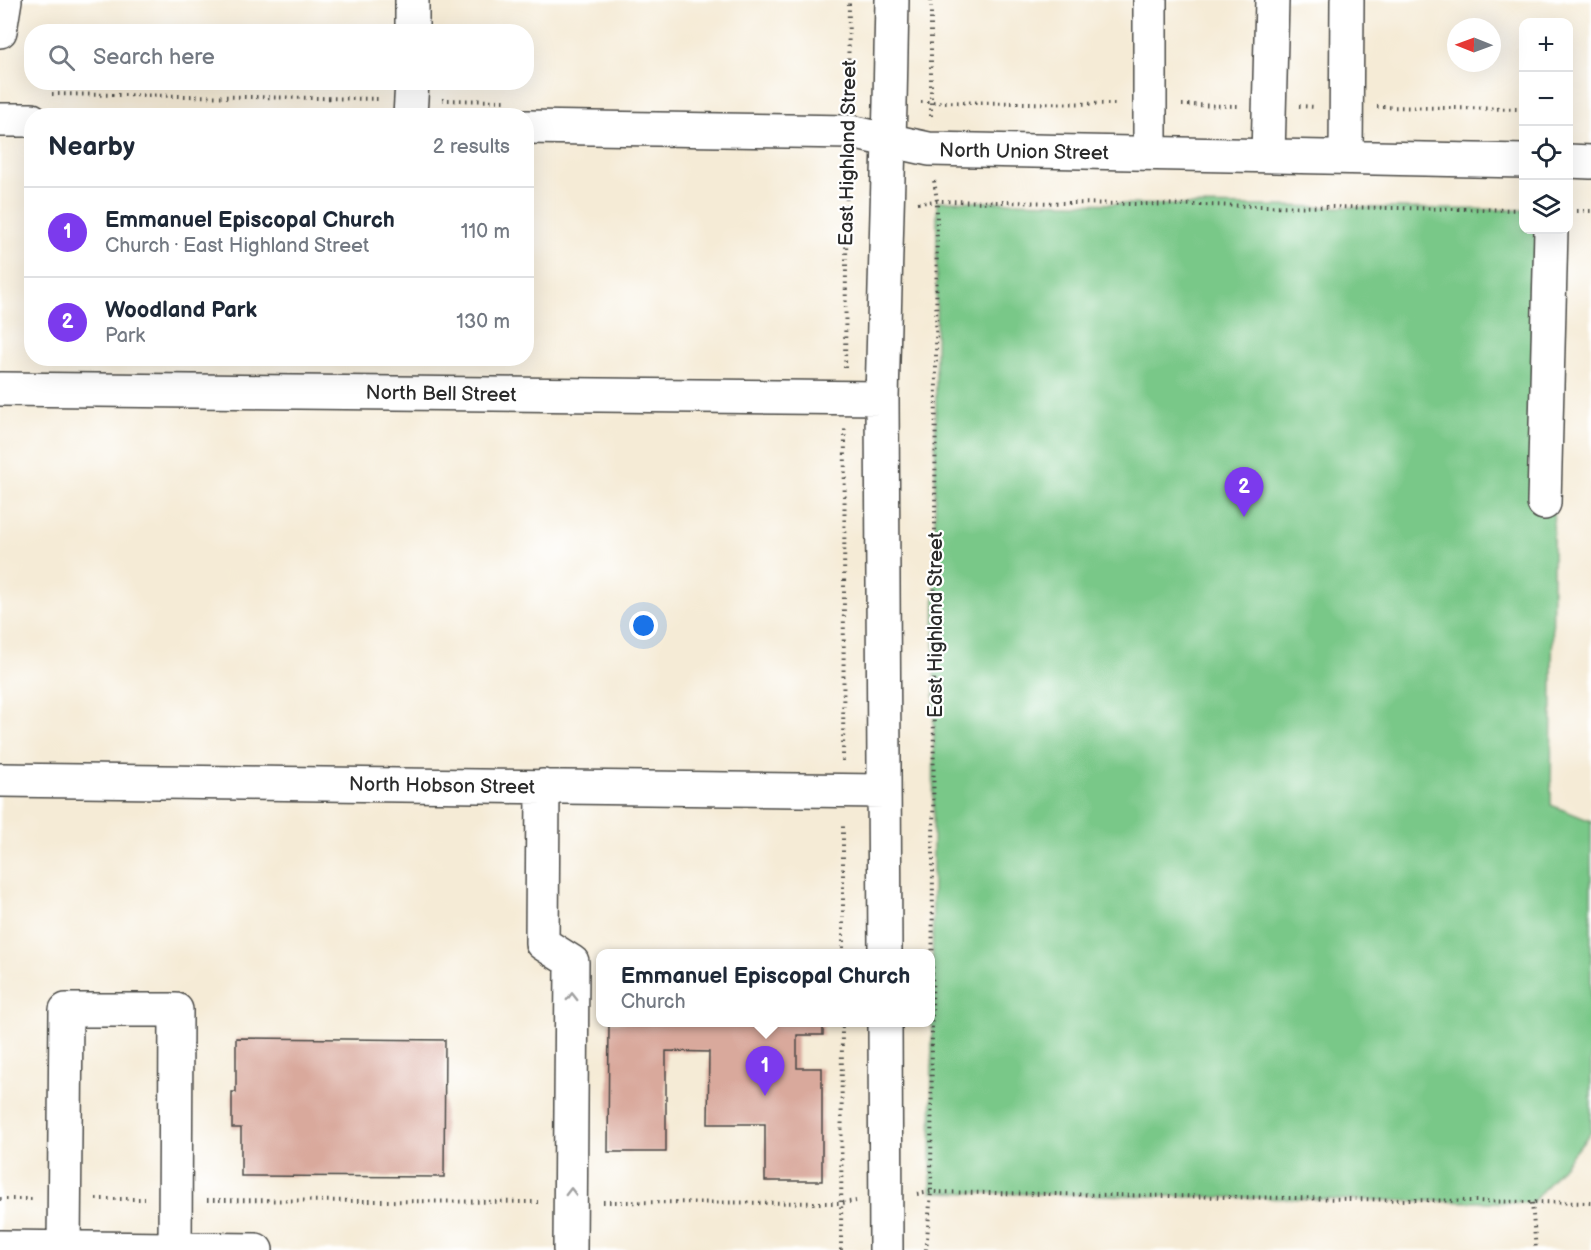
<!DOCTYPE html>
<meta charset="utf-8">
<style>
body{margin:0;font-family:"Balsamiq Sans",sans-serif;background:#f2f2f3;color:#1f2937}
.controls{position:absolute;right:18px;top:18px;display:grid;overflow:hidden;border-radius:12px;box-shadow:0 6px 24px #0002}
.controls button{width:54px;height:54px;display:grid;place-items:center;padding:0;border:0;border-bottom:2px solid #e0e1e3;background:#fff;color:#1f2937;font:30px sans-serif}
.compass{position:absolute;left:1447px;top:18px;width:54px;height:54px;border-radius:50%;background:#fff;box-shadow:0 6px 24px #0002;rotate:271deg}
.you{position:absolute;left:644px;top:626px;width:21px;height:21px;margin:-15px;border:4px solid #fff;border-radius:50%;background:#1a73e8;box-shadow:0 0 0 9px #1a73e833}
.badge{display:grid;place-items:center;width:39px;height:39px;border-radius:50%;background:#7c3aed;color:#fff;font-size:20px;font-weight:700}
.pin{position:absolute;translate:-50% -50px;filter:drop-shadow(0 2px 3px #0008)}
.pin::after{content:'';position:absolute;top:32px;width:21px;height:18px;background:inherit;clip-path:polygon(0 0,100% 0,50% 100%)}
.popup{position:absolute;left:596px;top:949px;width:339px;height:78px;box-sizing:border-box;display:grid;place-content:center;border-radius:12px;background:#fff;filter:drop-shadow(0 2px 4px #0005);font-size:20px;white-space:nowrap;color:#747a83}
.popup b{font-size:22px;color:#1f2937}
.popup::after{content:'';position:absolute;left:50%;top:100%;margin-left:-12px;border:12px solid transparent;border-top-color:#fff}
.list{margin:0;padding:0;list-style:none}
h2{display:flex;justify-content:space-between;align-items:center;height:78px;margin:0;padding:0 24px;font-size:26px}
h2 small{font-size:20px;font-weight:400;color:#747a83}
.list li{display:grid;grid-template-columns:39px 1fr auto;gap:18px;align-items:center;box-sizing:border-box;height:90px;padding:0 24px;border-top:2px solid #e0e1e3}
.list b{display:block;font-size:22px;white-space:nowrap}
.list p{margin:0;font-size:20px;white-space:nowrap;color:#747a83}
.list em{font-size:20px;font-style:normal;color:#747a83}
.icon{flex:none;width:33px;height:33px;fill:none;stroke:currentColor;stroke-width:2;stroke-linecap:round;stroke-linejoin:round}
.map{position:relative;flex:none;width:1591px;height:1250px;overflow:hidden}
.search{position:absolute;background:#fff;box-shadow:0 6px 24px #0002;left:24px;top:24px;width:510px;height:66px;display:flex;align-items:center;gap:15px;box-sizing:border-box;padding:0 21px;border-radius:24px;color:#747a83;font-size:22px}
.panel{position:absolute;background:#fff;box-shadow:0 6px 24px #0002;left:24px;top:108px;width:510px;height:258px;border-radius:24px}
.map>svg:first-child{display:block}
</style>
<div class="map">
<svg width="1591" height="1250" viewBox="0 0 1591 1250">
<rect width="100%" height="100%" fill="#fff"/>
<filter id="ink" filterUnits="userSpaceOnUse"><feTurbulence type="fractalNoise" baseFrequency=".0167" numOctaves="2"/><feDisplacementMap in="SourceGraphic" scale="12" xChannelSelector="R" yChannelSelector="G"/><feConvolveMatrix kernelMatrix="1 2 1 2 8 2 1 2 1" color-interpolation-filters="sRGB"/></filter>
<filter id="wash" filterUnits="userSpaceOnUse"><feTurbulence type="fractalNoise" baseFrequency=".008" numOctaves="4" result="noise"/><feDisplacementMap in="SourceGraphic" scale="24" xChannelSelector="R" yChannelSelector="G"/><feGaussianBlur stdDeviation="1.35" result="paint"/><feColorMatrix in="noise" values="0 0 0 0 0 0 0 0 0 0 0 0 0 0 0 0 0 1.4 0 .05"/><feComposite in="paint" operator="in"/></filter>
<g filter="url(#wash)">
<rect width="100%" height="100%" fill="#f5ebd6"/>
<path fill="#79c888" stroke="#527a5a" stroke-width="1.5" d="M937,201L1523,210L1524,230H1556L1551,805L1591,821V1132L1532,1203L931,1192Z"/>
<g id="blocks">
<path fill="#d9a99c" d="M609,1022H823V1035H797V1068H822V1181H765V1124H708L709,1052L666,1051V1152H608Z
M236,1038L445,1040L444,1177L241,1176V1128H232V1092H236Z"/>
</g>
</g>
<g filter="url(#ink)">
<use href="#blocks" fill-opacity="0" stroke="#494845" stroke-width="1.5"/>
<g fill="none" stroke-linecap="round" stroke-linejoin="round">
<g stroke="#494845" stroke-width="36">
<path id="minor" d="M0,31L5,0
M412,32V0
M410,116L412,82
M0,120H32
M526,127L851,132L929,149L1524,161
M1150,153V0
M1268,155L1272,0
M1346,157L1347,0
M1568,161L1591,162
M0,389L882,398
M1544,503L1551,230
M0,780L884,791
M543,786L542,943L572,962L570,1250
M885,954L882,398L890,103L892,0
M885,1022L886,1250
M0,1247L256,1250
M64,1248L66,1010H176L175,1249"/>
</g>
<path stroke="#494845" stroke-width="4" stroke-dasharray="1.5 4.5" stroke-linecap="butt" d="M52,94L380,99
M442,100L506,101
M848,101L849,0
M921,102L1118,104
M1182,105L1238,106
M1299,106L1316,107
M1377,107L1524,109
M931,116V0
M918,203L937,201L1524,210
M1577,211H1591
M845,368L847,162
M843,761L845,429
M843,954V822
M917,1194L931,1192L1591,1203
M0,1199H34
M96,1199H145
M207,1200L538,1202
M603,1202L842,1203L856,1201
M1532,1203L1536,1250
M841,1250L842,1022
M926,1250L931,1192L937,201L934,180"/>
<use href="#minor" stroke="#fff" stroke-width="33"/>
</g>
<defs><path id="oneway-chevron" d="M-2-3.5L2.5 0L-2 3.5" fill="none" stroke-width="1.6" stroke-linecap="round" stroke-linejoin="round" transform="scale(1.5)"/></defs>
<g stroke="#a0a0a0">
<use href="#oneway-chevron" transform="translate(572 997) rotate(-90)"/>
<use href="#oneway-chevron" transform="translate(571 1192) rotate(-90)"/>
</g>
</g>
<g text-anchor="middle" stroke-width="4.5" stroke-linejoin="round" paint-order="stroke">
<g font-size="20" fill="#2b2b2b" stroke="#fff">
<text transform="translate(1024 151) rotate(1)" y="7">North Union Street</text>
<text transform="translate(847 153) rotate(-89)" y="7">East Highland Street</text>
<text transform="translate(441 393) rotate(1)" y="7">North Bell Street</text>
<text transform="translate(935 625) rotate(-90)" y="7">East Highland Street</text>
<text transform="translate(442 785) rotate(1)" y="7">North Hobson Street</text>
</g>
</g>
</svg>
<div class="controls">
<button>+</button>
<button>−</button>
<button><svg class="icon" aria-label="locate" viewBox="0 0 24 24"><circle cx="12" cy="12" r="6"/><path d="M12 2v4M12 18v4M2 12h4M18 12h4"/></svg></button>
<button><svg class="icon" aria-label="layers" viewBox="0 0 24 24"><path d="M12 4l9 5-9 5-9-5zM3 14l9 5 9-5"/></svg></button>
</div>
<svg class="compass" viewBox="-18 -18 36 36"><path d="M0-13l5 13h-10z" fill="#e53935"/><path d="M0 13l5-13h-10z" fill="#747a83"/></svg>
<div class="you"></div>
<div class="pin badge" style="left:765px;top:1096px">1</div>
<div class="popup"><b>Emmanuel Episcopal Church</b>Church</div>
<div class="pin badge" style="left:1244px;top:517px">2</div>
<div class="search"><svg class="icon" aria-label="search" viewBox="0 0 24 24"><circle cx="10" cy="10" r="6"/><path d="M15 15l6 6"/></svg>Search here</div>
<section class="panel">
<h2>Nearby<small>2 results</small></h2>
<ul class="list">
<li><span class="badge">1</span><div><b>Emmanuel Episcopal Church</b><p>Church · East Highland Street</p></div><em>110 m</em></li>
<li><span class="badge">2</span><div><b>Woodland Park</b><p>Park</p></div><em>130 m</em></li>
</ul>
</section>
</div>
